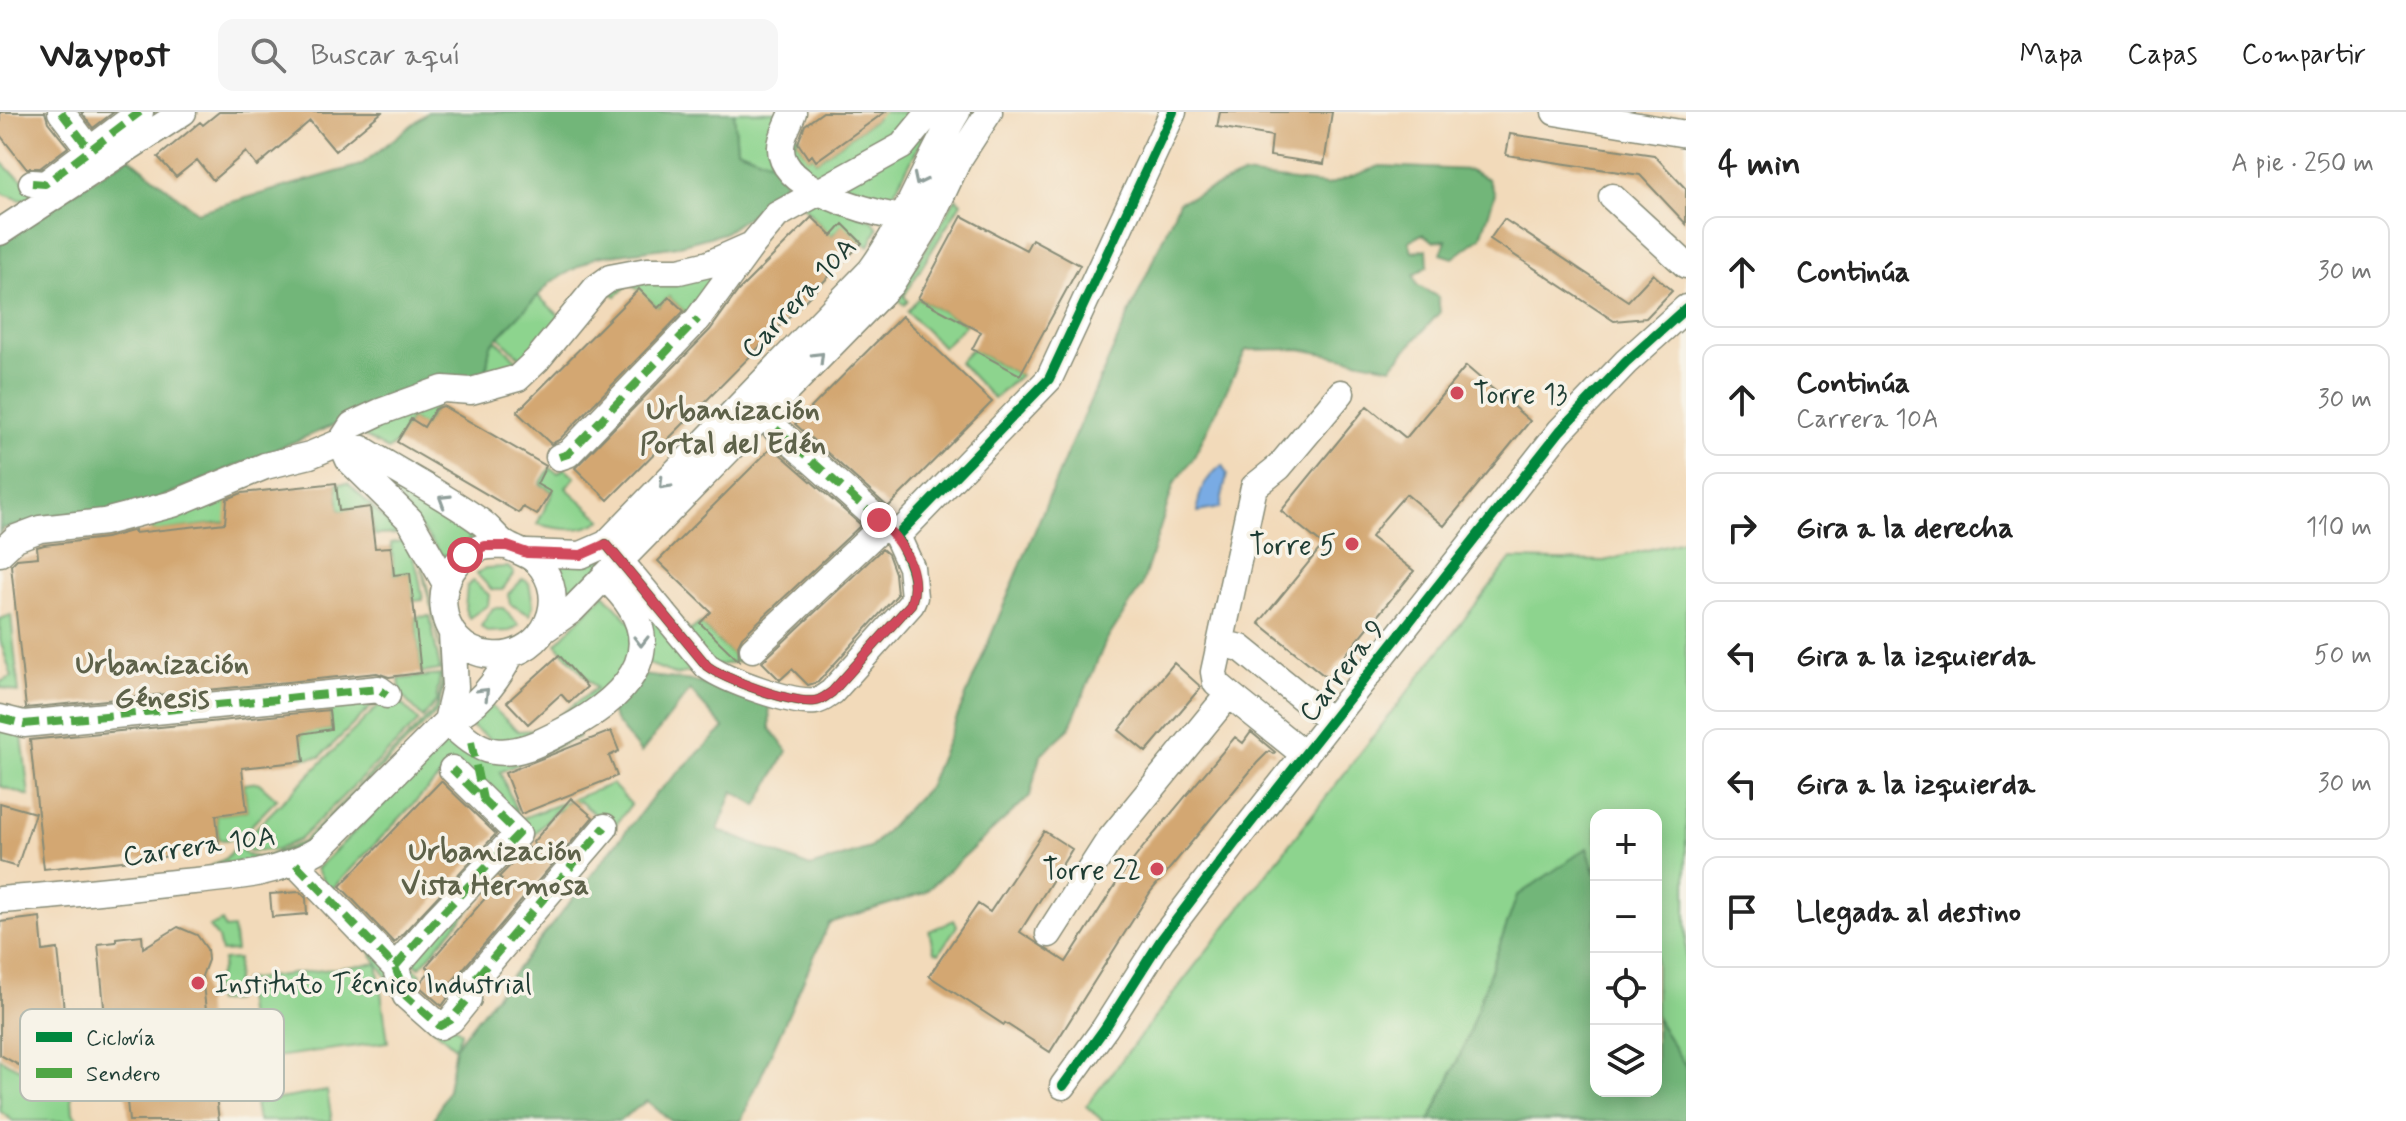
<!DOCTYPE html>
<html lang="es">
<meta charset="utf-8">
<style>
body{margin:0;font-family:Mynerve,sans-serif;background:#f6f6f6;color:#222}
.controls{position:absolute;right:24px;bottom:24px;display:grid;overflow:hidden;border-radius:16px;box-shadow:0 4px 20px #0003}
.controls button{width:72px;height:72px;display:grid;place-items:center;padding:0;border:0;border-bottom:2px solid #e0e0e0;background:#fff;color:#222;font:40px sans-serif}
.stop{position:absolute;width:24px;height:24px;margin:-18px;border:6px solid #d1495b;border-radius:50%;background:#fff}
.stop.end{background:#d1495b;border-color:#fff;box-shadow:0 2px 8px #0008}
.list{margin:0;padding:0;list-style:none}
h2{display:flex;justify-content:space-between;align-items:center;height:104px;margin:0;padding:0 32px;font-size:34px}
h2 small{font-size:26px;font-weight:400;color:#767676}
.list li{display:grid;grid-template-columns:52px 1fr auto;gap:24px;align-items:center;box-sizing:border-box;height:112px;margin:0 16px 16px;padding:0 16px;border:2px solid #e0e0e0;border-radius:16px}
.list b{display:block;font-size:30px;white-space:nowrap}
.list p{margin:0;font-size:26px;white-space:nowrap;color:#767676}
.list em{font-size:26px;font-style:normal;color:#767676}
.icon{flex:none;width:44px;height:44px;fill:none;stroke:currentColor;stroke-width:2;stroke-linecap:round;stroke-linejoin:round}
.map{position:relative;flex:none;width:1686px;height:1009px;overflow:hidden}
header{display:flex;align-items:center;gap:48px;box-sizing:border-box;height:112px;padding:0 40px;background:#fff;border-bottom:2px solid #e0e0e0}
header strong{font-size:38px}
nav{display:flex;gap:44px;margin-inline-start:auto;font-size:28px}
.search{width:560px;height:72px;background:#f6f6f6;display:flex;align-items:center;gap:20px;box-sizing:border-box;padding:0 28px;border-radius:16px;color:#767676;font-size:30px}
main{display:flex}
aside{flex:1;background:#fff}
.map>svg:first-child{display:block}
</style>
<header>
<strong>Waypost</strong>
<div class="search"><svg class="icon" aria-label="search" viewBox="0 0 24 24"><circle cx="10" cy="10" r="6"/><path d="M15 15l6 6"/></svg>Buscar aquí</div>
<nav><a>Mapa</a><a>Capas</a><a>Compartir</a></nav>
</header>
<main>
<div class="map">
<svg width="1686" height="1009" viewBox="0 0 1686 1009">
<rect width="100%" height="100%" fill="#f7f3e8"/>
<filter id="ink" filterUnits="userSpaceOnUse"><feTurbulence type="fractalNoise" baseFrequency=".0125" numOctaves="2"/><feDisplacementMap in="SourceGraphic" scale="16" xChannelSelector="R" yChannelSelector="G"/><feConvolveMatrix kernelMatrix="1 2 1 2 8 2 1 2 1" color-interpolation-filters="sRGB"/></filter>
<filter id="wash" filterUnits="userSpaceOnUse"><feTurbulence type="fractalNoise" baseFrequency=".006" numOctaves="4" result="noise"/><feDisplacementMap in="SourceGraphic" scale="32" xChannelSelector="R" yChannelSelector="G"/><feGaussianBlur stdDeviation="1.8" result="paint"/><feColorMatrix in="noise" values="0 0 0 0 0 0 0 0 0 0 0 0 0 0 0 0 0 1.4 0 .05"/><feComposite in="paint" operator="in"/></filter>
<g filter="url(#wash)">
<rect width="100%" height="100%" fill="#f2daba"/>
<path fill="#8dd48e" stroke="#568861" stroke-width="2" d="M146,0H156L48,81L21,88L3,82L0,78V47L8,57L31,74Z
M734,0H779L769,25L771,50L737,37Z
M873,0H909L929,15L887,94L816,70L789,37L795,20L799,25L796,28L808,45L812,43L816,49L877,6Z
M818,86L872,108L878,116L869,134L862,131L843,113L831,124L802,93Z
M956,86L961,91L904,184L908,189L904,193L897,187Z
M723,153L689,204L669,185L658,196L630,171L616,184L611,181L605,186L600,182L610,173Z
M537,183L561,205L522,247L499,225Z
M918,186L966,212L943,235L907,200Z
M496,228L519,250L497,264L485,267L490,234Z
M972,237L1020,263L994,287L959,250Z
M438,291L424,315L411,307L397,330L388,338L362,323L361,316Z
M374,356L470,413L475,421L473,425L447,443H442Z
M550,356L558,361L565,356L575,365L566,376L602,408C582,421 560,418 537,412L553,380L540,372Z
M348,371L391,414L397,422L374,423L370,395L339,399L336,372Z
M226,383L229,410L152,420V414L212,385Z
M1686,428V955L1656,906V703H1596V763L1587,737L1463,937L1430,1009H1103L1086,994L1511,447L1604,449Z
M402,429C418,446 419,466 423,488L413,489L409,461L394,463L391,431Z
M419,440L444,549L446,567L437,600L303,734L271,746L209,755L225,747L236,734L249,744L262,746L302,731L433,600C459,555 424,488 419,440Z
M602,447L605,450L566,486L567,476L559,456L562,452Z
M629,451L690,519L700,511L739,549L676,563L649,552Z
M508,455L514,461L502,478H492L477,462L485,456Z
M523,467L529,471L533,493L530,503L510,492L508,482Z
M473,469L489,483L488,493L469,506L465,497L467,474Z
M604,482L633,513L630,553L564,612L498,632L469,613L490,593L518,619L540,618L596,576L556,532Z
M493,496H503L519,513L510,519L487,520L481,514Z
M11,503L19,581L0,575V570L12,565L0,528V507Z
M430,504L440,558L421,561L415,505Z
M440,563L436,589L423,606L401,583L399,567Z
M381,585L320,645L303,646L301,621L331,617L328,590Z
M385,587L394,595L400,590L419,609L299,728L276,738L250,739L242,730Z
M0,600L20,606L29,684L0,674Z
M577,620L579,625L500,660L520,707L612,672L631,692L613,717L579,689L553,701L420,855L405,843L521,721L451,653L331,778L421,862L409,878L461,920L455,935L403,890L316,757L453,625L471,637Z
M258,670L277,687L238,727L219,728L216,703L247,699L244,672Z
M954,808L957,814L939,841L934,839L929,819Z
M222,809L225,817L233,816L236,839L221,840L218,826L209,815Z
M238,847L234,888L216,890L214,873L222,856L223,848Z
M377,851L388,930L253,948L243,868Z
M0,946C22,962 44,964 70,959L73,1001L80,1009H13L0,999Z
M327,979L332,1009H258L255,991Z"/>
<path fill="#72b679" stroke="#487a56" stroke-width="2" d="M428,0H734L737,37L771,50L785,68L783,80L724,121L672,135L596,145L551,170L490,234L485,267L346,308L124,401L4,416L0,422V127L129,45L197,100L361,53Z
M1380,54L1470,58L1488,67L1495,82L1481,125L1453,146L1441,142L1446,128L1433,129L1422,122L1409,129L1412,140L1427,137L1428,154L1414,163L1417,173L1438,185L1440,200L1391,255L1300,237L1246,238L1193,347L1174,372L1142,473L1105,531L1069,617L1040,643L1030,684L924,781L829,811L741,1009H671L647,989L619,1009H433L448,978L455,935L654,684L724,616L690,578L641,641L616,610L610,598L642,563L693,569L769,593L770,616L787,639L757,694L733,679L718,718L810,755L870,736L928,675L1071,332L1179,90L1243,63L1328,73Z
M1587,736L1596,763V979H1656V906L1686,955V1009H1430L1463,937L1517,784Z"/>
<path fill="#79abe4" stroke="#4c748c" stroke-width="2" d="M1222,353L1227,362L1220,396L1198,400C1197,380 1206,366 1222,353Z"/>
<g id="blocks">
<path fill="#d3a772" d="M0,0H45L48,10L68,35L40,56H26L0,23Z
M81,0H114L93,16Z
M219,0H382L335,39L310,9L257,54L246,40L213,68L197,48L176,65L158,45L200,10L203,13Z
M823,0H885L816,49L812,43L808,46L798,31L805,13Z
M1220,0H1332L1324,52L1270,44L1272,24L1217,15Z
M1510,22L1654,43L1686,77V112L1640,63L1506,43Z
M962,104L1026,138L1032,127L1080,153L1020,263L972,237L981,220L918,186Z
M812,105L832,124L843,112L862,131L608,388L575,356L710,218L738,179Z
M1504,107L1628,189L1653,162L1672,179L1646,206L1614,209L1490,127Z
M639,177L658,196L669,185L684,199L559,328L551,332L517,300Z
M902,204L992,290L888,395L795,312Z
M1466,254L1530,309L1444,414L1406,382L1384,407L1371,425L1414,459L1327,566L1259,511L1323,433L1281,399L1367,294L1406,326Z
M443,294L546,354L537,372L551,380L537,403L523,395L519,401L397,330L411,307L424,315L435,297Z
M772,335L861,413L742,525L738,533L739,549L700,511L711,500L658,449Z
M336,371L339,399L370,395L375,436L391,435L394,463L410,461L421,561L389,565L377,561L26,596L11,453L17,447L38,445L37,435L44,433L106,426L135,418V421L225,411L227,387L242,381Z
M882,437L888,442L895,461L897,483L818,570L808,573L792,557L780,568L762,550Z
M559,543L587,575L569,591L561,582L528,612L507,590Z
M1174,551L1201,575L1146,640L1119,618Z
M329,598L331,617L301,622L304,649L242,656L247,699L216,703L219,731L170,736L171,744L44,757L30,628Z
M611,619L619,639L609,644L617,664L521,702L505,661Z
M1251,620L1275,640L1273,642L1269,639L1257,651L1151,779L1050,940L1005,911L1004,913L929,864L978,792L990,800L1044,719L1072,737L1020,820L1066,850L1121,764L1144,734L1235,625L1243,631Z
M441,669L496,722L394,831L340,774Z
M571,686L593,705L450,872L446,880L447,887L442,894L420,875L419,872L431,858L426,854L502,767L499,765L528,735L539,746L533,730Z
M0,691L35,701L17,755L0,750Z
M300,780L306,786L307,802L272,805L270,782Z
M40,805L43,839L58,837L69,951L53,953V959L24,956L0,943V810Z
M178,815L197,823L207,837L208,848L202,864L219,1009H129L118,903L105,905L98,832L116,830V826L142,823L143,836Z"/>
</g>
</g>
<g filter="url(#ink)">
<use href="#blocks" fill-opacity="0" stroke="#888c77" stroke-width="2"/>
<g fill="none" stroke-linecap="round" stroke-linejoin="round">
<g stroke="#888c77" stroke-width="29">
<path id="minor" d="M61,0L90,38
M793,0C790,10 781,24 781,35C779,77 869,100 901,106
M1555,0L1686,22
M32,71L45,72L140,0
M1612,85L1686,153
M0,120L183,0
M341,330L362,337C401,362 444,383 481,410C491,417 498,429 508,434C521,441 534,443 543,457C570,496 537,548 491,543C432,538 426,453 483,435C490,433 499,434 507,434
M341,330L349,348L410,408L445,470
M559,345L568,342L698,207L752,133
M897,424L1049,267L1173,0
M606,432L707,554C726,568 792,592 815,589C822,588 826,584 832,580L911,492L914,485L911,455L897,424L776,317
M0,441L16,426L40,417L104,410L173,392L265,354L310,343L341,330L352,313L380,300L443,277L471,279L518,266L537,248L596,176L610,166L647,159H679L709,152L752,133L777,103L902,34L930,0
M527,441L581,443L606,432L871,158C906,110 926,51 957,0
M545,517L572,498L891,172L926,116L958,48L989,0
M1220,531L1241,536L1331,609
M753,537L884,413
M1229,582L1216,571L1214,560L1254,375L1279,355L1341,281
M0,606L24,612L379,577L387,583
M447,609C460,621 475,636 493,639C518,643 542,630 563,619C634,582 677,529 604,465
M447,609L455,575L452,521
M296,752L395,855L406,884L440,914L451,908L468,887L462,882L605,715
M0,788C55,784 110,778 165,772C217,766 273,766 318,738L447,609C477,596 496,571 511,542
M1049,822L1108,730L1229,582L1305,643
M395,855L435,809L518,722L452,657
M1063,974L1105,916L1161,828L1234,732L1560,319L1626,250L1686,196"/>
</g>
<use href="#minor" stroke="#fff" stroke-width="26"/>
<path stroke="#4fa644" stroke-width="8" stroke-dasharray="16 8" stroke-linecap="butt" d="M61,0L90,38
M32,71L45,72L140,0
M776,317L884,413
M559,345L568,342L698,207
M0,606L24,612L379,577L387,583
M471,630L483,687
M296,752L395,855L406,884L440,914L451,908L468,887L462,882L605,715
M395,855L435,809L518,722L452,657"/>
<g stroke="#f7f3e8" stroke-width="15">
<path id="cycleway" d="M606,432L707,554C726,568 792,592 815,589C822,588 826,584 832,580L911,492C920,467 907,446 897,424L1049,267L1173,0
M1063,974L1105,916L1161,828L1234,732L1560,319L1626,250L1686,196"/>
</g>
<use href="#cycleway" stroke="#00873e" stroke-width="10"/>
</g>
<defs><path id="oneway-chevron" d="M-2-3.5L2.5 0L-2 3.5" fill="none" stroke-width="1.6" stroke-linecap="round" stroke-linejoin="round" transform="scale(2)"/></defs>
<g stroke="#8f9e9a">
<use href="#oneway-chevron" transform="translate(919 68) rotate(116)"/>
<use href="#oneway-chevron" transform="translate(819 245) rotate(-45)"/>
<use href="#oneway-chevron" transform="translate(664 372) rotate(134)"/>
<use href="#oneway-chevron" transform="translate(444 388) rotate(-148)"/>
<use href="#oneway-chevron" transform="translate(641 529) rotate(90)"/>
<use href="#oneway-chevron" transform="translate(484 581) rotate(-45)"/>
</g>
</g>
<g fill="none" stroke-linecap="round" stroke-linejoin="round" filter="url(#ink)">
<path stroke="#d1495b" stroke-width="10" d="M465,443L485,434H507L527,441L581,443L606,432L707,554C726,568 793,592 815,589C822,588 826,584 832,580L911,492C922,459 901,429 879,408"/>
</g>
<g fill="#d1495b" stroke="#f7f3e8" stroke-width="3">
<circle cx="1457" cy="281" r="8"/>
<circle cx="1352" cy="432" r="8"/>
<circle cx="1157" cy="757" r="8"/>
<circle cx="198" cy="871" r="8"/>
</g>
<g text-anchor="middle" stroke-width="7" stroke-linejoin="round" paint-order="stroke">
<g font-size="28" fill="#1f3d34" stroke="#f7f3e8">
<text transform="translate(798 185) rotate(-47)" y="10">Carrera 10A</text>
<text transform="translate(1341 558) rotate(-52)" y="10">Carrera 9</text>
<text transform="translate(199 733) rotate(-8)" y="10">Carrera 10A</text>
</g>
<g font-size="28" fill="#1f3d34" stroke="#f7f3e8" text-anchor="start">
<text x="1473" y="291">Torre 13</text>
<text x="1336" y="442" text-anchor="end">Torre 5</text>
<text x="1141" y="767" text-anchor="end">Torre 22</text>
<text x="214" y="881">Instituto Técnico Industrial</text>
</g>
<g font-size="30" font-weight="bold" fill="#5e624a" stroke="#f7f3e8">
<text x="733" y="307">Urbanización<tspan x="733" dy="34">Portal del Edén</tspan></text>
<text x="162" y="561">Urbanización<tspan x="162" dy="34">Génesis</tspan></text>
<text x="495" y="748">Urbanización<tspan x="495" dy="34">Vista Hermosa</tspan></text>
</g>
</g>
<rect x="20" y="897" width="264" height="92" rx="12" fill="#f7f3e8" stroke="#b6bcb2" stroke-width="2"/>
<rect x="36" y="920" width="36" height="10" fill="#00873e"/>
<rect x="36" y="956" width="36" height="10" fill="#4fa644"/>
<g font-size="22" fill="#1f3d34">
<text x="86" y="933">Ciclovía</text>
<text x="86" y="969">Sendero</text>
</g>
</svg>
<div class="controls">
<button>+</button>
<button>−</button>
<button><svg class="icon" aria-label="locate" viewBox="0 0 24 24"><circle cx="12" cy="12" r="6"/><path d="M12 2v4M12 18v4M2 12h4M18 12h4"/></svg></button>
<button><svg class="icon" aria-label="layers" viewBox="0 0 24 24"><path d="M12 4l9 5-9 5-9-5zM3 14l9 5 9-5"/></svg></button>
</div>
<div class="stop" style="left:465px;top:443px"></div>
<div class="stop end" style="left:879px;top:408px"></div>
</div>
<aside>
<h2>4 min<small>A pie · 250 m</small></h2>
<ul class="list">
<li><svg class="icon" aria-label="ahead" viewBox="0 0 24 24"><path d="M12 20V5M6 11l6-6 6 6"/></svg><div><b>Continúa</b></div><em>30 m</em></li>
<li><svg class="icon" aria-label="ahead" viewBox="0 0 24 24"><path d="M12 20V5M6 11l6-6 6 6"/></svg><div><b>Continúa</b><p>Carrera 10A</p></div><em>30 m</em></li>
<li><svg class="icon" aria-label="right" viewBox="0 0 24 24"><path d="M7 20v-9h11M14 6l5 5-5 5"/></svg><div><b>Gira a la derecha</b></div><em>110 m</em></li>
<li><svg class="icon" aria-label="left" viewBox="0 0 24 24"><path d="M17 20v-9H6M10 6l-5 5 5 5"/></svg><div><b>Gira a la izquierda</b></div><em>50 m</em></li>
<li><svg class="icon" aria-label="left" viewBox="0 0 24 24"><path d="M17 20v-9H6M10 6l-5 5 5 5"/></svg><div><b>Gira a la izquierda</b></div><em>30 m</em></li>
<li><svg class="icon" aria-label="arrive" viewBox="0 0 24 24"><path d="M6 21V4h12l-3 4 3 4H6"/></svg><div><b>Llegada al destino</b></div></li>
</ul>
</aside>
</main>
